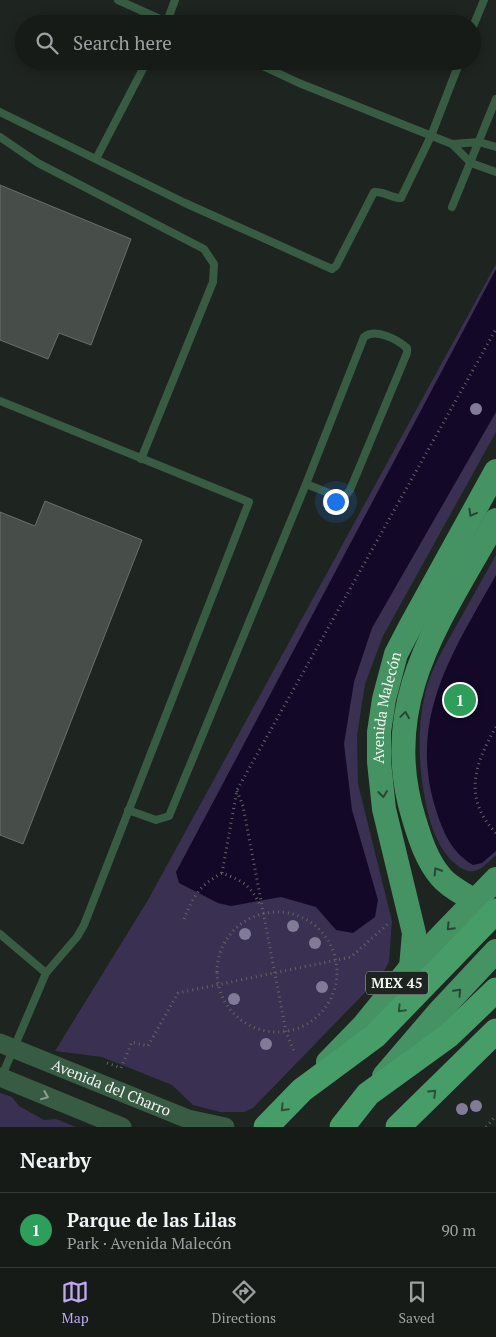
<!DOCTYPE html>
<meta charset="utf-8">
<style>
body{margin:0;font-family:"PT Serif",serif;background:#232825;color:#f1f3f6}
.you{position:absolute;left:335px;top:501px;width:18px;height:18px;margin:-12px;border:4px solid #fff;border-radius:50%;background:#1a73e8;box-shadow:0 0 0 8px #1a73e833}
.badge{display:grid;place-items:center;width:32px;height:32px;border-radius:50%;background:#bfa9f4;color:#fff;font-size:16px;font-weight:700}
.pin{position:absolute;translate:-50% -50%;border:2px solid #fff;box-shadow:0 1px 5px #0006}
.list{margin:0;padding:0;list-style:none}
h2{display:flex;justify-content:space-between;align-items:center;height:65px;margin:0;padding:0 20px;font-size:21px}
h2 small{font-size:16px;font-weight:400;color:#9ea1a2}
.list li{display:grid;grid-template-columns:32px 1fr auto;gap:15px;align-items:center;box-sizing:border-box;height:75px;padding:0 20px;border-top:1px solid #353937}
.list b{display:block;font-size:19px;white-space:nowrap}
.list p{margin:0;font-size:16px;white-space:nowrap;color:#9ea1a2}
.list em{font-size:16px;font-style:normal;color:#9ea1a2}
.icon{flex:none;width:28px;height:28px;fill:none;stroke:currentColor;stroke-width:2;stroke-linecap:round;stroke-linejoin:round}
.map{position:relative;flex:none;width:496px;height:1127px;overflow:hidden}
.search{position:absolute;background:#161b18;box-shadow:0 2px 12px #0003;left:15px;right:15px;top:15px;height:55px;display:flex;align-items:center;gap:12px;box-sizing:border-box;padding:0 18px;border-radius:28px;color:#9ea1a2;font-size:19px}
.sheet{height:140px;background:#161b18}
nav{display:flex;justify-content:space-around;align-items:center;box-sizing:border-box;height:70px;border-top:1px solid #353937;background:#161b18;font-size:14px;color:#9ea1a2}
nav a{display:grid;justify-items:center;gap:2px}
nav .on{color:#bfa9f4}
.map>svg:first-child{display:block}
</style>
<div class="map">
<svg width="496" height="1127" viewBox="0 0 496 1127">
<rect width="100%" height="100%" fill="#1e2420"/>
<path fill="#3a3051" d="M496,264V432L383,636L365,684L357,736L358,784L392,921L389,962L381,976L253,1108L244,1112H220L193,1105L172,1085L102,1057L55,1051L148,900Z
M496,555V855C479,871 472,879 452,861C437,847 428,818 425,799C418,763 417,722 427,686C433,666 445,646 455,628C469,604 482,579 496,555Z
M0,1093L12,1097L19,1106L44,1120L56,1119L76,1127H0Z"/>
<path fill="#140829" d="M496,269V412L372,628L354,682L344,744L352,810L378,900L375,917L353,933L336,930L316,907L281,897L231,906L218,903L179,883L176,872Z
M496,575V851L482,863L473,865C452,853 443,832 436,810C407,718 453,652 496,575Z"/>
<path fill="#474e49" stroke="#69706b" d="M0,185L131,239L91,345L59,333L48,359L0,340Z
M45,501L142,540L23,844L0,835V512L35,526Z"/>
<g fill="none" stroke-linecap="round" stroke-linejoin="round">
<path stroke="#616663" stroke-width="3" stroke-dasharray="1 4" stroke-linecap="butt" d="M496,727C475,763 462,798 496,833
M237,791L243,806L286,1032L294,1051
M222,873L237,790L496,329
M217 972a60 60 0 1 1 120 0a60 60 0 1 1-120 0Z
M184,919C194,895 199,886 222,873C245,882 250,885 261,907
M107,1063L121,1068L132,1042L148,1046L178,993L351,957L390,922
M486,1127L496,1116"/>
<path stroke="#385b43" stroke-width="8" d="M118,0L171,24
M166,24L175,0
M472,29L484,0
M252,61L299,83L452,144L471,163L496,172
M0,112L185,203L332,269L336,266L374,192C384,191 391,198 401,198L431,136L460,61
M0,137L38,163L204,249L214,264L213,282L141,459
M452,144L479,142L496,147
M96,159L147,61
M452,207L496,99
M0,401L249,502L84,925L77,937L46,973L1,1078
M128,810L156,820L169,816L306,484L364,337C375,328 397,339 407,348V353L350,490L345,496L339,497L306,484
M0,934L46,973"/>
<g stroke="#385b43" stroke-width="19">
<path id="s1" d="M0,1043L188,1119L225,1127"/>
<path d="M0,1077L122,1127"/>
</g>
<g stroke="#459262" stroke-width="24">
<path d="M475,901C464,894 449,887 441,877C427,861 420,839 414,819C377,701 442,618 496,520"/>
<path id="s2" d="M411,967L414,933L384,809L379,762V732L384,699L396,654L410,627L496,471"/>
<path d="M328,1062L364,1025L411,967L496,879"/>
<path d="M384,1076L438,1013L496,951"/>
</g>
<path stroke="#479d68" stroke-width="25" d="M266,1127L302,1090L375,1036L496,911
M342,1127L368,1094L448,1036L496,990
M398,1127L496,1031"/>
</g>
<g fill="#817b97">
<circle cx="476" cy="409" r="6"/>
<circle cx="293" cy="926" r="6"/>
<circle cx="245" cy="934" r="6"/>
<circle cx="315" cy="943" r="6"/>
<circle cx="322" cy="987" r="6"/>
<circle cx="234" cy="999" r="6"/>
<circle cx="266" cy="1044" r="6"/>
<circle cx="476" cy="1106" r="6"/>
<circle cx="462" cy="1109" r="6"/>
</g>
<defs><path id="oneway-chevron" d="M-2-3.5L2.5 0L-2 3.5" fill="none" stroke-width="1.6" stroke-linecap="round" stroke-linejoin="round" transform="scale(1.25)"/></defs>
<g stroke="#2a4534">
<use href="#oneway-chevron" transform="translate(472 513) rotate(119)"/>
<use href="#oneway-chevron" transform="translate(405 715) rotate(-82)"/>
<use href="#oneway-chevron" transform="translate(383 794) rotate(83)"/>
<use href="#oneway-chevron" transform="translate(437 871) rotate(-122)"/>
<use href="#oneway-chevron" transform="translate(450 927) rotate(134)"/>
<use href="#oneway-chevron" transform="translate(458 992) rotate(-47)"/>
</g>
<g stroke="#2c4e39">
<use href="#oneway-chevron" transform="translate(401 1009) rotate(134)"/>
<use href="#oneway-chevron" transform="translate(433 1093) rotate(-44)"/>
<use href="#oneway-chevron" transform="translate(284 1108) rotate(134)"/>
</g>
<use stroke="#8ba092" href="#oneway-chevron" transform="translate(45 1096) rotate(22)"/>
<g text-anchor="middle" stroke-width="5" stroke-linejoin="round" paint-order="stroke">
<rect fill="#1e2420" stroke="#b2b6b3" stroke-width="1" x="366" y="971.5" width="62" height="23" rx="4"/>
<g font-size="14" font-weight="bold" fill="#f1f5f2">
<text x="397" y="988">MEX 45</text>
</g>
<g font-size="15" fill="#f1f5f2" stroke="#1e2420">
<text dy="5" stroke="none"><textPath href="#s2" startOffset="264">Avenida Malecón</textPath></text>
<text dy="5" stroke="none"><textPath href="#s1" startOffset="120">Avenida del Charro</textPath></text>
</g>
</g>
</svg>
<div class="you"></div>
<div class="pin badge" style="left:460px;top:700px;background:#2e9e5b">1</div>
<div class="search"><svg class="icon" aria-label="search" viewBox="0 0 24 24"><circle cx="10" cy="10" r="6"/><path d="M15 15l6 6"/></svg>Search here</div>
</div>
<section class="sheet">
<h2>Nearby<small></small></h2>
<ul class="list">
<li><span class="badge" style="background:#2e9e5b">1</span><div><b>Parque de las Lilas</b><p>Park · Avenida Malecón</p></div><em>90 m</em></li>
</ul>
</section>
<nav>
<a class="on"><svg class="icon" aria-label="map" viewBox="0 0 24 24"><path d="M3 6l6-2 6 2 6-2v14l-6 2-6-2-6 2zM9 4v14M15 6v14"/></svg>Map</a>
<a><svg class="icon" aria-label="directions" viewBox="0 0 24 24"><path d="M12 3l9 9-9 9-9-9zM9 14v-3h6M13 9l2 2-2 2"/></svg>Directions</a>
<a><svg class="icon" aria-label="saved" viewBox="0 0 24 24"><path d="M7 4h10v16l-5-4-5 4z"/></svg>Saved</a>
</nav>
